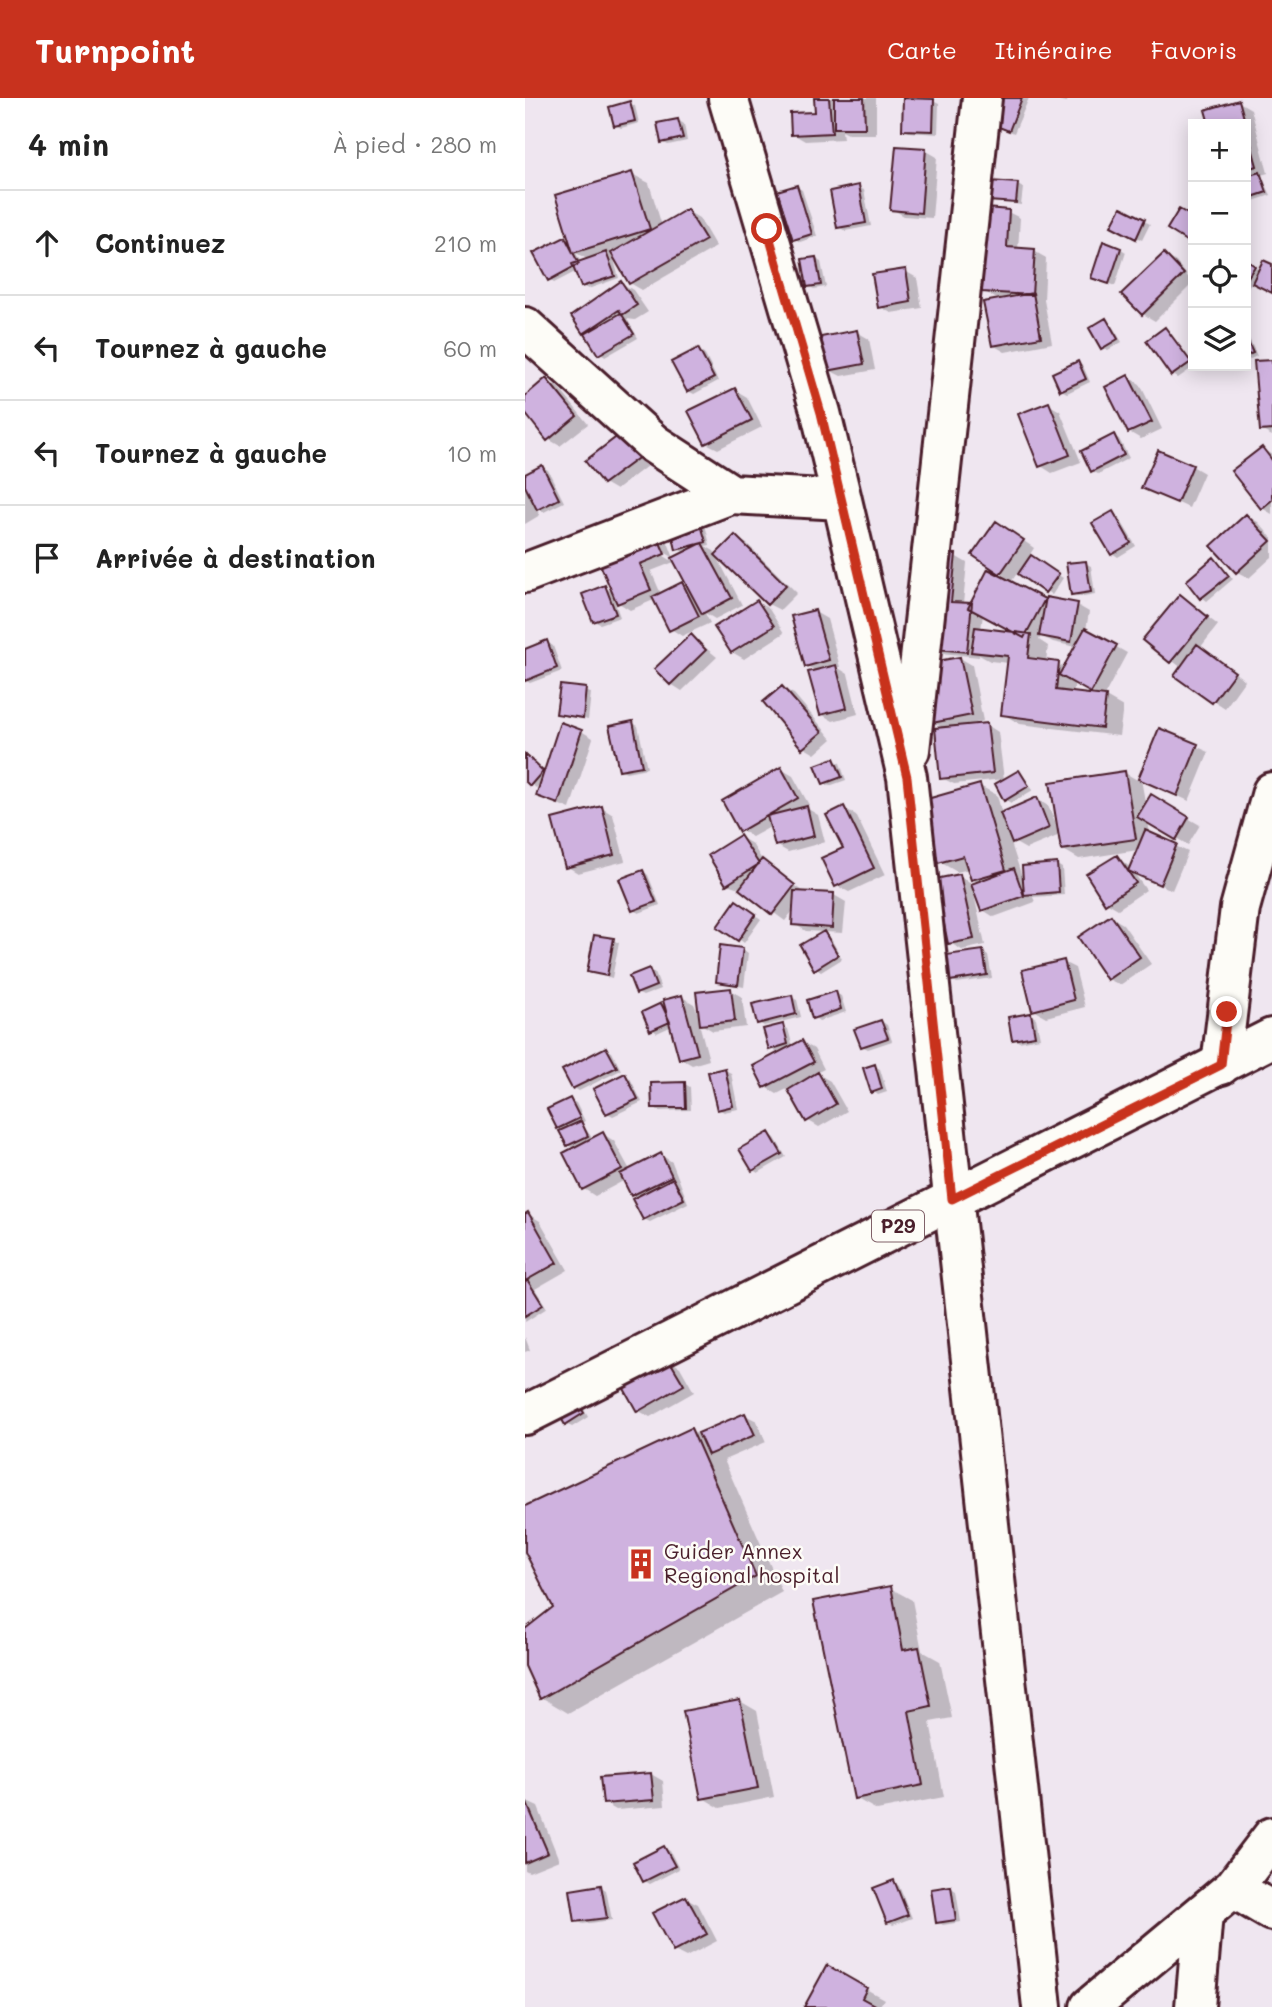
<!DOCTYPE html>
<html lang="fr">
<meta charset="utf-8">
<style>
body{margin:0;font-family:Mali,sans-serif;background:#f2f2f2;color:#222}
.controls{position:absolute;right:21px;top:21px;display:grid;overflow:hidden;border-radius:0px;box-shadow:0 4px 18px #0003}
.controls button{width:63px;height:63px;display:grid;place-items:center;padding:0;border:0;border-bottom:2px solid #e0e0e0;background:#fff;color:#222;font:35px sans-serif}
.stop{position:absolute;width:21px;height:21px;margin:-16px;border:5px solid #c8321e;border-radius:50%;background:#fff}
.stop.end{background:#c8321e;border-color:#fff;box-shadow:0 2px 7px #0008}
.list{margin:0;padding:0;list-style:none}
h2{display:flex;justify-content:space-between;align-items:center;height:91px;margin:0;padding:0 28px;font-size:30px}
h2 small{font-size:23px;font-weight:400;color:#767676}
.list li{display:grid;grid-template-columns:46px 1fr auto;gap:21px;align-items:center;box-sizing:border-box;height:105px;padding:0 28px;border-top:2px solid #e0e0e0}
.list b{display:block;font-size:26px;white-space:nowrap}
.list em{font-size:23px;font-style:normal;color:#767676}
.icon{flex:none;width:38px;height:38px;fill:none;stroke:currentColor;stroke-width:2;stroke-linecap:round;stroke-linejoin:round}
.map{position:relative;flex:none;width:747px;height:1909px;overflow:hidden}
header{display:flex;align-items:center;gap:42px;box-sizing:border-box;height:98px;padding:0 35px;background:#c8321e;color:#fff}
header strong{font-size:33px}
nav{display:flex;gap:38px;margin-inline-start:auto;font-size:24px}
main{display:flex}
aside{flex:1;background:#fff}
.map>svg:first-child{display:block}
</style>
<header>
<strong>Turnpoint</strong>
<nav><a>Carte</a><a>Itinéraire</a><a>Favoris</a></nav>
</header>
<main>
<aside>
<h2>4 min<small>À pied · 280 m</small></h2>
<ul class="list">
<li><svg class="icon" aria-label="ahead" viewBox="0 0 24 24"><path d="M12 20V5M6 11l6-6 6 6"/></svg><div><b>Continuez</b></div><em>210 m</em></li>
<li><svg class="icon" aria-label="left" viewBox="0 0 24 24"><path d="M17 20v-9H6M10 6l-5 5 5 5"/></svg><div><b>Tournez à gauche</b></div><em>60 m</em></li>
<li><svg class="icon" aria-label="left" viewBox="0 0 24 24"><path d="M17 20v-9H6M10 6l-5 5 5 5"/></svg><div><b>Tournez à gauche</b></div><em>10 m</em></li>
<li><svg class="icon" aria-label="arrive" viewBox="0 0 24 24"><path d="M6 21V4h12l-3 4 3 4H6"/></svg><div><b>Arrivée à destination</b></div></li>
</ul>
</aside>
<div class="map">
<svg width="747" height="1909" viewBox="0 0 747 1909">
<rect width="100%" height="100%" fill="#efe6f0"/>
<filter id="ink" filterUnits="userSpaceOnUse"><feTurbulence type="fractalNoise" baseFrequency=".0143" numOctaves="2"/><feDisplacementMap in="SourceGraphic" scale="14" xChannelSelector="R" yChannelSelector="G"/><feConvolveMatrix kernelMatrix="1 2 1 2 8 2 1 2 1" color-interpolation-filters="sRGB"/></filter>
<g filter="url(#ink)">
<path fill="#0003" fill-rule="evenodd" d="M291,0H351V36H323L317,33L318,41L280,43L268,36L292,16Z
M478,0H504L489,35L473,28Z
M515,0H543L542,4Z
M408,3L414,6L413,36L384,34L379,31Z
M714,4L726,11L743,75L736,77L746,97L728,103L721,95V26H686L683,13Z
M104,5L110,8L114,25L96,30L90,27Z
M153,22L159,26L162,43L143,47L137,44Z
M400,52L412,59L407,120L379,118L367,111Z
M107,76L124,85L137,128L162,113L174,120L191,149L117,192L105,185L86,151L94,180L63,191L57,188L52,173L29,185L24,181L40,141L47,145ZM51,155L64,162L56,165Z
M493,87L498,90L496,107L464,102Z
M272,89L277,92L292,138L275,144L269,140Z
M333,89L339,92L346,128L320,133L314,129Z
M597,111L625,126L617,142L589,128Z
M655,113L668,121V145L645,131Z
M483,114L495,120L493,152L509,153L521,160L519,202L527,245L480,254L468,247L478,200H470L459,193Z
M596,151L601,154L590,188L574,182Z
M639,157L651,164L668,185L630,223L618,216L599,196Z
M291,161L296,164L301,189L289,191L283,188Z
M721,163L735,173L739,164L747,168V194L727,183L723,189L721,187Z
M380,173L392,180L397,210L366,215L354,208Z
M96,185L108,192L123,214L110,222L102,221L113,240L80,259L59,235Z
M581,222L586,226L597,244L583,252L577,249Z
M640,231L670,268L653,280L648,277Z
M332,234L344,241L350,272L316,278L304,272Z
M721,234L732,258L721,263Z
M173,252L179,255L193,283L169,296L163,293Z
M747,264V338L736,332L731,265Z
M552,265L558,268L565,284L542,295L536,292Z
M603,279L615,286L637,331L616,341L604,334Z
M22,283L33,289L63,326L35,348L23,341L0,312V300Z
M210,292L222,299L237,329L193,351L181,345Z
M523,306L535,313L556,364L527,375L516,368Z
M98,336L126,365L91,392L79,385Z
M589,338L594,341L604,360L573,376L567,373Z
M737,351L747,357V416L737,410Z
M667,368L679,375L664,410L619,389Z
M17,369L23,372L39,404L19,414L10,409L15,417L0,426V391L4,393L0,378Z
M177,414L185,447L180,448L189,453L217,507L190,521L180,515L185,525L157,538L146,531L131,501L105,512L89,502L95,519L75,526L69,523L79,489L89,495L137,429L149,460L133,450L131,453L149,464L126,473L136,496L157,486L166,491L161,455L153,451Z
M588,415L593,418L611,448L593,459L587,455Z
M722,418L733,424L747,440V459L724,480L712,474Z
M483,432L509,450L504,458L538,480L527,497L493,474L486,484L520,501L552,507L564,514L561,532L602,555L579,598L598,609L594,638L495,626L478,616L484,565L465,563L454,557V559L416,555L404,549L430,458L442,465L438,506L447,507L464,473L480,478L449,456ZM458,517L494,536L456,531ZM516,538L528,544L551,549L540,569L521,564L523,548L514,542ZM550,584L576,599L548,595Z
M210,439L222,446L272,495L255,512L243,506Z
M689,461L708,481L682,503L677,499Z
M560,465L566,468L570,496L553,499L548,495Z
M655,498L693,527L675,550L720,582L700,610L651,578L657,570L620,542Z
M232,504L244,511L259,535L219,561L207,554Z
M290,514L302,521L315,569H312L323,576L333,616L308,623L296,616L292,574L281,567Z
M166,538L192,559L157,593L146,586Z
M22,544L28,548L37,573L5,585L0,582V553Z
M435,560L447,567L458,623L447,626L448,628L462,627L473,634L479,681L429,686L417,680L420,631L408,624Z
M37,589L66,595L63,622L33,615Z
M257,590L269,596L307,641L290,656L278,649Z
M108,625L113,628L122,670L101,674L95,671Z
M635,632L684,654L664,703L616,681L621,709L626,699L675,727L663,747L623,723L625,736L663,754L647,792L609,775L621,792L593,811L581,804L592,759L606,770L613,752L554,761L537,751L535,737L501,751L485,742L496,776L500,779L532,767L537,770L539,797L508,799L510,804L469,819L458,812L448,792L460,847L437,852L425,845L435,778L447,787L454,785L447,781L444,771L432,774L415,764L455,688L472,697L477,716L512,701L523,708L533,731L600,675L614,683Z
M56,633L68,640L45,711L13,698L18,682L11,690L0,681V656L20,675Z
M309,662L315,665L321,682L304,688L299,685Z
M256,671L268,678L284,707L280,709L293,717L300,744L263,754L251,747L247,728L227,739L216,732Z
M494,674L508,692L486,705L481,702Z
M77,710L88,717L100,763L53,775L41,768Z
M319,710L331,717L360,777L324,794L312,788L320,751Z
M215,739L227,746L239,765L282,796L309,797L321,804L318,835L281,833L269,826L270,810L260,823L217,791L202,786Z
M118,773L123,777L135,807L114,815L108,812Z
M216,807L236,821L219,845L214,841Z
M586,819L598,826L626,866L595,887L583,881Z
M299,835L305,839L317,861L296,874L290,870Z
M88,842L94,845L87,880L64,873Z
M218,852L223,855L219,889L193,884Z
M458,854L463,857L467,880L432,885L427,882Z
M538,864L550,870L560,909L521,919L509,912Z
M124,872L130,875L136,891L118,898L112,895Z
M205,892L217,899L221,929L188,933L174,925L184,962L167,967L155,960L147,928L132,935L127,931L136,906L142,910L157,899L169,906L176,922Z
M311,895L316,898L321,914L294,923L289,919Z
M266,899L272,902L276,919L239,928L234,925Z
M506,917L511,920L515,940L494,944L489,940Z
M356,923L362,927L367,943L343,951L337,948Z
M258,928L263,931L268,949L277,944L289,951L299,971L291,975L305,983L322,1013L294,1029L282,1022L264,990L252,996L240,989L261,951L251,954L246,950Z
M81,951L87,954L96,972L54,993L49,990Z
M350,968L355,971L362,994L353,997L348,993Z
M200,972L206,975L213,1011L199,1014L193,1011Z
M99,977L105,980L117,1004L88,1018L82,1015Z
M160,986L165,989L166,1012L134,1013L129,1009Z
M45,1002L51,1005L60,1023L56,1025L68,1041L78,1036L89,1043L105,1072L136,1057L147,1064L163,1105L125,1124L119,1121L112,1100L107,1097L100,1082L70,1098L59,1091L50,1051L43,1047L39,1033L34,1029Z
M244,1036L250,1040L261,1059L233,1075L228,1072Z
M3,1116L15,1123L43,1172L10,1191L22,1210L0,1224V1118Z
M0,1239L5,1252L0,1254Z
M143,1262L155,1269L169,1294L125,1319L114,1313Z
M55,1304L63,1319L47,1329L41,1326Z
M220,1317L232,1323L241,1344L199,1362L257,1494L43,1615L16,1599L0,1564V1533L30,1509L4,1457L0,1460V1410L166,1332L174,1337Z
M365,1490L387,1502L397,1553L415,1563L427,1620L405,1624L419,1699L352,1712L330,1700Z
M215,1603L232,1613L249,1699L195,1710L178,1700Z
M126,1676L138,1683L140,1708L91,1712L79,1705Z
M0,1703L13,1709L34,1762L4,1774L0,1772Z
M139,1750L145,1753L154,1771L125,1786L120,1783Z
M369,1784L374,1788L387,1820L368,1827L363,1824Z
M76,1789L81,1792L87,1822L58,1826L52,1823Z
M426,1790L431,1793L436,1824L418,1827L413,1824Z
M161,1800L173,1806L192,1843L161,1859L149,1853Z
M303,1870L359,1901L354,1909H281Z"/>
<path fill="#cfb2df" stroke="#4a1f2b" stroke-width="2" d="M289,0H304L307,35L266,37L265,15L290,14Z
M309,0H339L340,30H309Z
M378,0L409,1L408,33L377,32Z
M476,0H497L484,33L466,26Z
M714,2L732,68L721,71V26H684L680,12Z
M105,3L110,23L89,28L84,9Z
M153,21L158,40L136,45L132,25Z
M371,48L401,50L396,115L365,112Z
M107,74L125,131L48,155L30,97Z
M735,74L742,94L721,101V78Z
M464,83L493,85L491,105L463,103Z
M272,87L287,136L268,142L252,93Z
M334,87L341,125L312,130L305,93Z
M596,109L620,121L611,141L586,128Z
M461,110L484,112L482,149L510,151L507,197L457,194Z
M162,111L181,142L104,186L86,155Z
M654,111L668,119V134L663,144L642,131Z
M40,139L54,166L23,183L8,155Z
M578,143L596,150L584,186L566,180Z
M81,154L90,178L56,189L47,166Z
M639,155L659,176L617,217L596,196Z
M291,159L296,187L282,189L277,161Z
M721,162L730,168L721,182Z
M738,162L747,166V195L727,185Z
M381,171L386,204L353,210L347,176Z
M96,183L112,207L97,217L94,212L58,236L46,218Z
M508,195L516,239L467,248L458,204Z
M96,215L109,236L73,257L60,236Z
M581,220L593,241L576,251L564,230Z
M640,229L666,264L646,278L621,243Z
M332,232L339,266L302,273L296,239Z
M721,240L728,255L721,258Z
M173,250L189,280L162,294L146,264Z
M747,262V332L735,333L729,263Z
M553,263L561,281L535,293L527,275Z
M603,277L627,324L603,335L580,289Z
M21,280L52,318L22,343L0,315V298Z
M210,290L227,322L180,346L163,313Z
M524,304L545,357L514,369L493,316Z
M98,334L116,358L78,386L60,363Z
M589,336L599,357L566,374L556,353Z
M737,349L747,362V402L736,411L706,373Z
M633,352L668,367L652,405L616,390Z
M17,367L34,401L12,412L0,388V376Z
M171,409L181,444L151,452L143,417Z
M588,413L606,445L586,457L567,425Z
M721,416L746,443L711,475L686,448Z
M125,421L140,456L115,466L126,492L92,506L66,445Z
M471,423L499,442L475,476L447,457Z
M210,437L261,487L242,507L190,457Z
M177,445L207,500L177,516L147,460Z
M411,455L431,456L426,504L447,505L442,554L402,550Z
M506,457L534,476L520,495L493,476Z
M689,459L704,478L675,501L661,483Z
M561,463L566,494L546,497L541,465Z
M463,471L520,501L499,540L443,510Z
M157,484L174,518L144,533L127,499Z
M80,487L91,516L68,524L57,496Z
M655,496L683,519L645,565L617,542Z
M521,499L553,505L546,544L514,538Z
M232,502L249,528L206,555L189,529Z
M290,512L304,562L280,569L266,518Z
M450,529L506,536L503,560L534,564L531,592L581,598L577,630L476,617L483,558L446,554Z
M560,530L592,547L566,595L534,577Z
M166,536L181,552L145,587L129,571Z
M22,542L32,570L0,583V551Z
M672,546L710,574L687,605L649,578Z
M435,559L447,617L407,625L395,566Z
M311,567L322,610L295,617L283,574Z
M35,587L61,590L58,620L31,616Z
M257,588L297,634L277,651L238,604Z
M108,623L117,668L94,672L84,628Z
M35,624L57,632L33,706L11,698Z
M462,625L468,675L415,681L410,630Z
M634,630L673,646L652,698L613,681Z
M0,656L18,673L5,688L0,683Z
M309,660L317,679L298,686L290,667Z
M256,669L273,700L214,734L197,703Z
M494,672L504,688L479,703L470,686Z
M600,673L611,741L536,752L525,684Z
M455,686L481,772L446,782L438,758L413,765L395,703Z
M626,696L664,719L651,742L612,719Z
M512,699L524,730L487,746L475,715Z
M77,708L89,757L40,770L27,721Z
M282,708L289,738L250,748L242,718Z
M319,708L349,770L310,789L296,760L318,750L301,717Z
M620,732L652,746L635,787L603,773Z
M215,737L234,766L201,787L183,757Z
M592,757L611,785L580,806L561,776Z
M237,761L270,787L247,817L214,791Z
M532,765L534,794L499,797L497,768Z
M489,770L499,798L456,813L446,786Z
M118,772L131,804L107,813L94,781Z
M435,776L449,841L423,846L410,781Z
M269,793L309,795L307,830L267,827Z
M211,802L231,816L213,843L192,829Z
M586,817L615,859L582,882L553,839Z
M299,833L313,857L289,872L275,847Z
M69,837L89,840L82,878L62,874Z
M195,847L218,850L213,887L191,884Z
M458,852L462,877L425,883L421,857Z
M539,862L549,902L507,913L497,872Z
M124,870L131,888L111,896L104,878Z
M206,890L210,923L175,927L171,894Z
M311,893L316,911L287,921L282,902Z
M157,897L173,956L154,961L138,902Z
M267,897L271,916L232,926L227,906Z
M136,905L145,924L125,933L117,914Z
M506,915L510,938L487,942L483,919Z
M356,922L363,940L336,949L329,931Z
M258,926L263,946L244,952L238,931Z
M277,942L289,964L239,990L228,968Z
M81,949L92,969L47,991L37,972Z
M350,966L357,991L346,995L338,970Z
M200,970L208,1008L192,1012L183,974Z
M293,974L311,1006L281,1024L263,992Z
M100,975L113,1001L81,1016L68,991Z
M160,984L161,1010H127L126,985Z
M45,1000L55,1020L32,1031L22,1011Z
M56,1023L63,1038L42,1048L34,1033Z
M78,1034L97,1071L57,1092L38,1055Z
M244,1034L257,1056L227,1073L214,1051Z
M136,1055L147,1078L106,1098L95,1076Z
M148,1080L159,1101L118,1122L107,1101Z
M3,1114L32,1165L0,1183V1116Z
M3,1183L18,1207L0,1218V1184Z
M143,1260L159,1287L112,1314L97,1287Z
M49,1299L59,1315L40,1327L31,1311Z
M220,1315L230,1337L183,1357L173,1335Z
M166,1330L231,1478L15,1601L0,1568V1531L28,1509L0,1454V1408Z
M366,1488L378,1552L394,1549L406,1608L384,1613L398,1687L329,1701L288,1503Z
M215,1602L233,1690L176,1701L158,1613Z
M126,1675L129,1702L78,1706L75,1679Z
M0,1701L23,1755L0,1765Z
M139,1748L150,1768L118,1784L108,1764Z
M369,1782L383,1817L362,1825L348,1790Z
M76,1787L82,1820L50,1824L45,1792Z
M426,1788L431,1822L411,1825L406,1791Z
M161,1798L182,1836L148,1854L127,1815Z
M302,1867L342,1890L337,1900L353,1909H279Z"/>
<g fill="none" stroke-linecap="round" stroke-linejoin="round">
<g stroke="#4a1f2b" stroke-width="44">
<path id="minor" d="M203,0L296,315L317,402
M0,229L129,346L206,396
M0,475L206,396L317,402L382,679L517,1909
M385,652L457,0
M696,967L715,810L747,694
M708,1790L747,1813
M565,1909L708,1790L747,1739
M670,1909L678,1815"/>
</g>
<g stroke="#4a1f2b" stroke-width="44">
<path id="major" d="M0,1317L747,940"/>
</g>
<use href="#minor" stroke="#fdfcf7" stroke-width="38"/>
<use href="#major" stroke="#fdfcf7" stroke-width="38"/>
</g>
</g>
<g fill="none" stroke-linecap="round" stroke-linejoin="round" filter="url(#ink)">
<path stroke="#c8321e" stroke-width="9" d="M242,131L296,315L382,679L427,1101L696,967L702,914"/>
</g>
<defs>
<g id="building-bare" transform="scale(2.415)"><path d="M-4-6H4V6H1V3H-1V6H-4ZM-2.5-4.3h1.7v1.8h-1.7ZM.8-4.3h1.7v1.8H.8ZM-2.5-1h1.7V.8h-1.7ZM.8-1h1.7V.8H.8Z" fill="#c8321e" stroke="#fdfcf7" stroke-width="2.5" paint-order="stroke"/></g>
</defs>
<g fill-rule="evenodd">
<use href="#building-bare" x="116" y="1466"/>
</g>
<g text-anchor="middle" stroke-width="5" stroke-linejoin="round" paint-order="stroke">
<rect fill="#fdfcf7" stroke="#806168" stroke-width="2" x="347" y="1112.5" width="52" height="31" rx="5"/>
<g font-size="19" font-weight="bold" fill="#4a1f2b">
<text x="373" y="1135">P29</text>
</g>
<g font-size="21" fill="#4a1f2b" stroke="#fdfcf7" text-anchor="start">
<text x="139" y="1461">Guider Annex<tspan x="139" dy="24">Regional hospital</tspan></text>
</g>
</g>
</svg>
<div class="controls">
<button>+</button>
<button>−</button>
<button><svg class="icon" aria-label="locate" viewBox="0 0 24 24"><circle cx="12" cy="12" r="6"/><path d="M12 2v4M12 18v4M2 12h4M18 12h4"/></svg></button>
<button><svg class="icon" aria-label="layers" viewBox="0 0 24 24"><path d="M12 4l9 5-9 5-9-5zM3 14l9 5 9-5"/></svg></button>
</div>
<div class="stop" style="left:242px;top:131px"></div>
<div class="stop end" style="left:702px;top:914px"></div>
</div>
</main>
